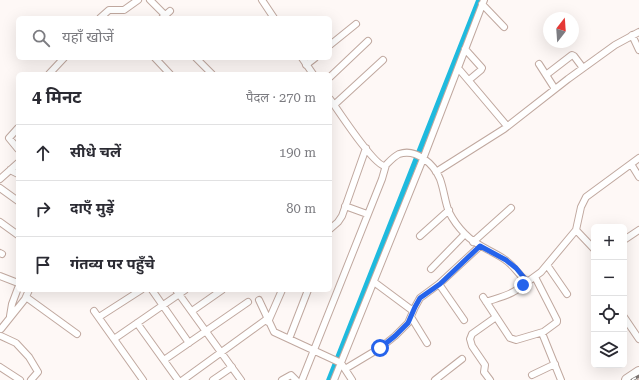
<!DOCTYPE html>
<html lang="hi">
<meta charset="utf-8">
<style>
body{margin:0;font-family:"Roboto Serif","Noto Sans Devanagari",serif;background:#f2f2f3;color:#2b2b33}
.controls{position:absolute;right:12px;bottom:12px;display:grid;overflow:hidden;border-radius:6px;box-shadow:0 4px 16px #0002}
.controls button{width:36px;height:36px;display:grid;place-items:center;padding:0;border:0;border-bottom:1px solid #e1e1e2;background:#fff;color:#2b2b33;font:20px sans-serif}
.compass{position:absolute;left:543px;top:12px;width:36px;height:36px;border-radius:50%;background:#fff;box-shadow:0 4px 16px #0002;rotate:17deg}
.stop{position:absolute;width:12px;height:12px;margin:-9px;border:3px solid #2563eb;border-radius:50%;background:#fff}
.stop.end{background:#2563eb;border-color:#fff;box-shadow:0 1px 4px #0008}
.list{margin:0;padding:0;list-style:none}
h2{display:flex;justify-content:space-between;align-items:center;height:52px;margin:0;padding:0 16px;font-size:17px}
h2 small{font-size:13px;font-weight:400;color:#7c7c81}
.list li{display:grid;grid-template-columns:26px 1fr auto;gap:12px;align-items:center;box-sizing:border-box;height:56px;padding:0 16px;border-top:1px solid #e1e1e2}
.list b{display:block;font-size:15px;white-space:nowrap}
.list em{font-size:13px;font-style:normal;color:#7c7c81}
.icon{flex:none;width:22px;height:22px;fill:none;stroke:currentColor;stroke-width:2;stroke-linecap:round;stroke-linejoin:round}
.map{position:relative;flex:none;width:639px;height:380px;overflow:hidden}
.search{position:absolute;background:#fff;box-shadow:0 4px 16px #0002;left:16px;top:16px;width:316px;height:44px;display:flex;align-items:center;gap:10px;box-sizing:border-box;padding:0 14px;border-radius:6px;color:#7c7c81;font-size:15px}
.panel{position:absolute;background:#fff;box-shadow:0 4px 16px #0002;left:16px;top:72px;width:316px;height:220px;border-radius:6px}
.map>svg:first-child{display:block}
</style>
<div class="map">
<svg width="639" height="380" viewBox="0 0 639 380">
<rect width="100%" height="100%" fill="#fef8f6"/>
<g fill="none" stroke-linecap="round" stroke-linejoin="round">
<path stroke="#1ebade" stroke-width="5.5" d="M329,380L479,0"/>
<g stroke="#c0a89f" stroke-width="8">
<path id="minor" d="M150,0L165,15
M262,0L274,18
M482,4L504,27
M100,18L109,10H124L138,0
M162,18L170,11
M632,35L639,50
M330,45L356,24
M465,49L482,68L481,70L469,80
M155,58L170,74
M196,58L212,74
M302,58L313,74
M539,64L555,89
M306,65L315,58
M458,68L507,126
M49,74L64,58
M546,75L572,55L574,56L583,68
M330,77L368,41
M330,99C338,110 374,166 385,166C389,162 393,157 399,154C416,148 434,164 440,179C444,190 445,202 449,212C453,220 459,228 465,234C476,246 491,250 504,259C515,266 517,273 526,281L530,280L541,272L576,230L581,207L586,197L639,158
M334,105L383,60
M18,128L9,138L18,149
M631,164L639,177
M10,170L18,174
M436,172L504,129L568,79L615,45L639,32
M0,179L18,163
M0,188L18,201
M345,206L367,214
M0,222L18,235
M330,229L338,222L342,216L366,148
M576,230L594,249
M420,236L449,210
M624,240L639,230
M473,242L511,208
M0,253L2,254
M547,265L567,294
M431,269L465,234
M0,276L18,283
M535,277L557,320V322L542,333L561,380
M374,282L413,311
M439,284L464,320
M152,290L189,343
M176,290L241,380
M26,297L77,334
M483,297L510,338L516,340L543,332
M259,300L274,332L341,363L352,380
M486,302C500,297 517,294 526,281
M94,311L143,380
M192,311L222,290
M10,316L12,304L18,288
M99,317L141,290
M411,317L427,343
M624,317L639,339
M268,322L282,290
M137,323L178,380
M1,329L25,299L29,290
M1,336L16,343L29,357L38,372L31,380
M114,339L185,290
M289,339L308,290
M164,360L248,302
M0,367L20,380
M345,369L380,348L395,336L408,323L415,307L420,298L439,284L480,246
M532,375L555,364
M183,380L267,319
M213,380L232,367
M282,380L291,375L296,380
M302,380L382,179L386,165
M334,380L423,159L484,0
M435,380L462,359
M490,380L484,372L485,365L472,346L470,339L472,334L496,317"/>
</g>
<g stroke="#c0a89f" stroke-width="12">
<path id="trunk" d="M627,380L639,372"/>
</g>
<use href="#minor" stroke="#fff" stroke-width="6"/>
<use href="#trunk" stroke="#fff" stroke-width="10"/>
<g stroke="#7a7370" stroke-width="3">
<path id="rail" d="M632,380L639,376"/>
</g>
<use href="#rail" stroke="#fff" stroke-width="1.5" stroke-dasharray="4.5" stroke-linecap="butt"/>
</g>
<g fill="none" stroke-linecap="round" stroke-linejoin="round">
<path stroke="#2563eb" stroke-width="5" d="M380,348L395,336L408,323L415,307L420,298L440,284L480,246L506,260L516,268L526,280L523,285"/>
</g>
</svg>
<div class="controls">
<button>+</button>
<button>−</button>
<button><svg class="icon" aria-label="locate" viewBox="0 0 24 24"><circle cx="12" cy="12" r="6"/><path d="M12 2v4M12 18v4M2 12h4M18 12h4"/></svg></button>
<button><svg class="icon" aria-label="layers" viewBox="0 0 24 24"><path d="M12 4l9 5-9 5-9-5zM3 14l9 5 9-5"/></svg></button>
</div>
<svg class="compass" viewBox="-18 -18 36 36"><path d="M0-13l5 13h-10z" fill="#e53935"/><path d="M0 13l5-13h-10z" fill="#7c7c81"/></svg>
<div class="stop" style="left:380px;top:348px"></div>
<div class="stop end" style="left:523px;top:285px"></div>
<div class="search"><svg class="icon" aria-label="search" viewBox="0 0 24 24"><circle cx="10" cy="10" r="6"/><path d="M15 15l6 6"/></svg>यहाँ खोजें</div>
<section class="panel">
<h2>4 मिनट<small>पैदल · 270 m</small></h2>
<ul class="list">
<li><svg class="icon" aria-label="ahead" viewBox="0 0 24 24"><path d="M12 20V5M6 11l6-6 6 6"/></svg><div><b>सीधे चलें</b></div><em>190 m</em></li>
<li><svg class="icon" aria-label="right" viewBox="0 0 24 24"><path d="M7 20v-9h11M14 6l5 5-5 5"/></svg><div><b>दाएँ मुड़ें</b></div><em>80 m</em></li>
<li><svg class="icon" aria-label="arrive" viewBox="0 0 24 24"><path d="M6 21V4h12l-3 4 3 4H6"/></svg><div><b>गंतव्य पर पहुँचे</b></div></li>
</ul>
</section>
</div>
